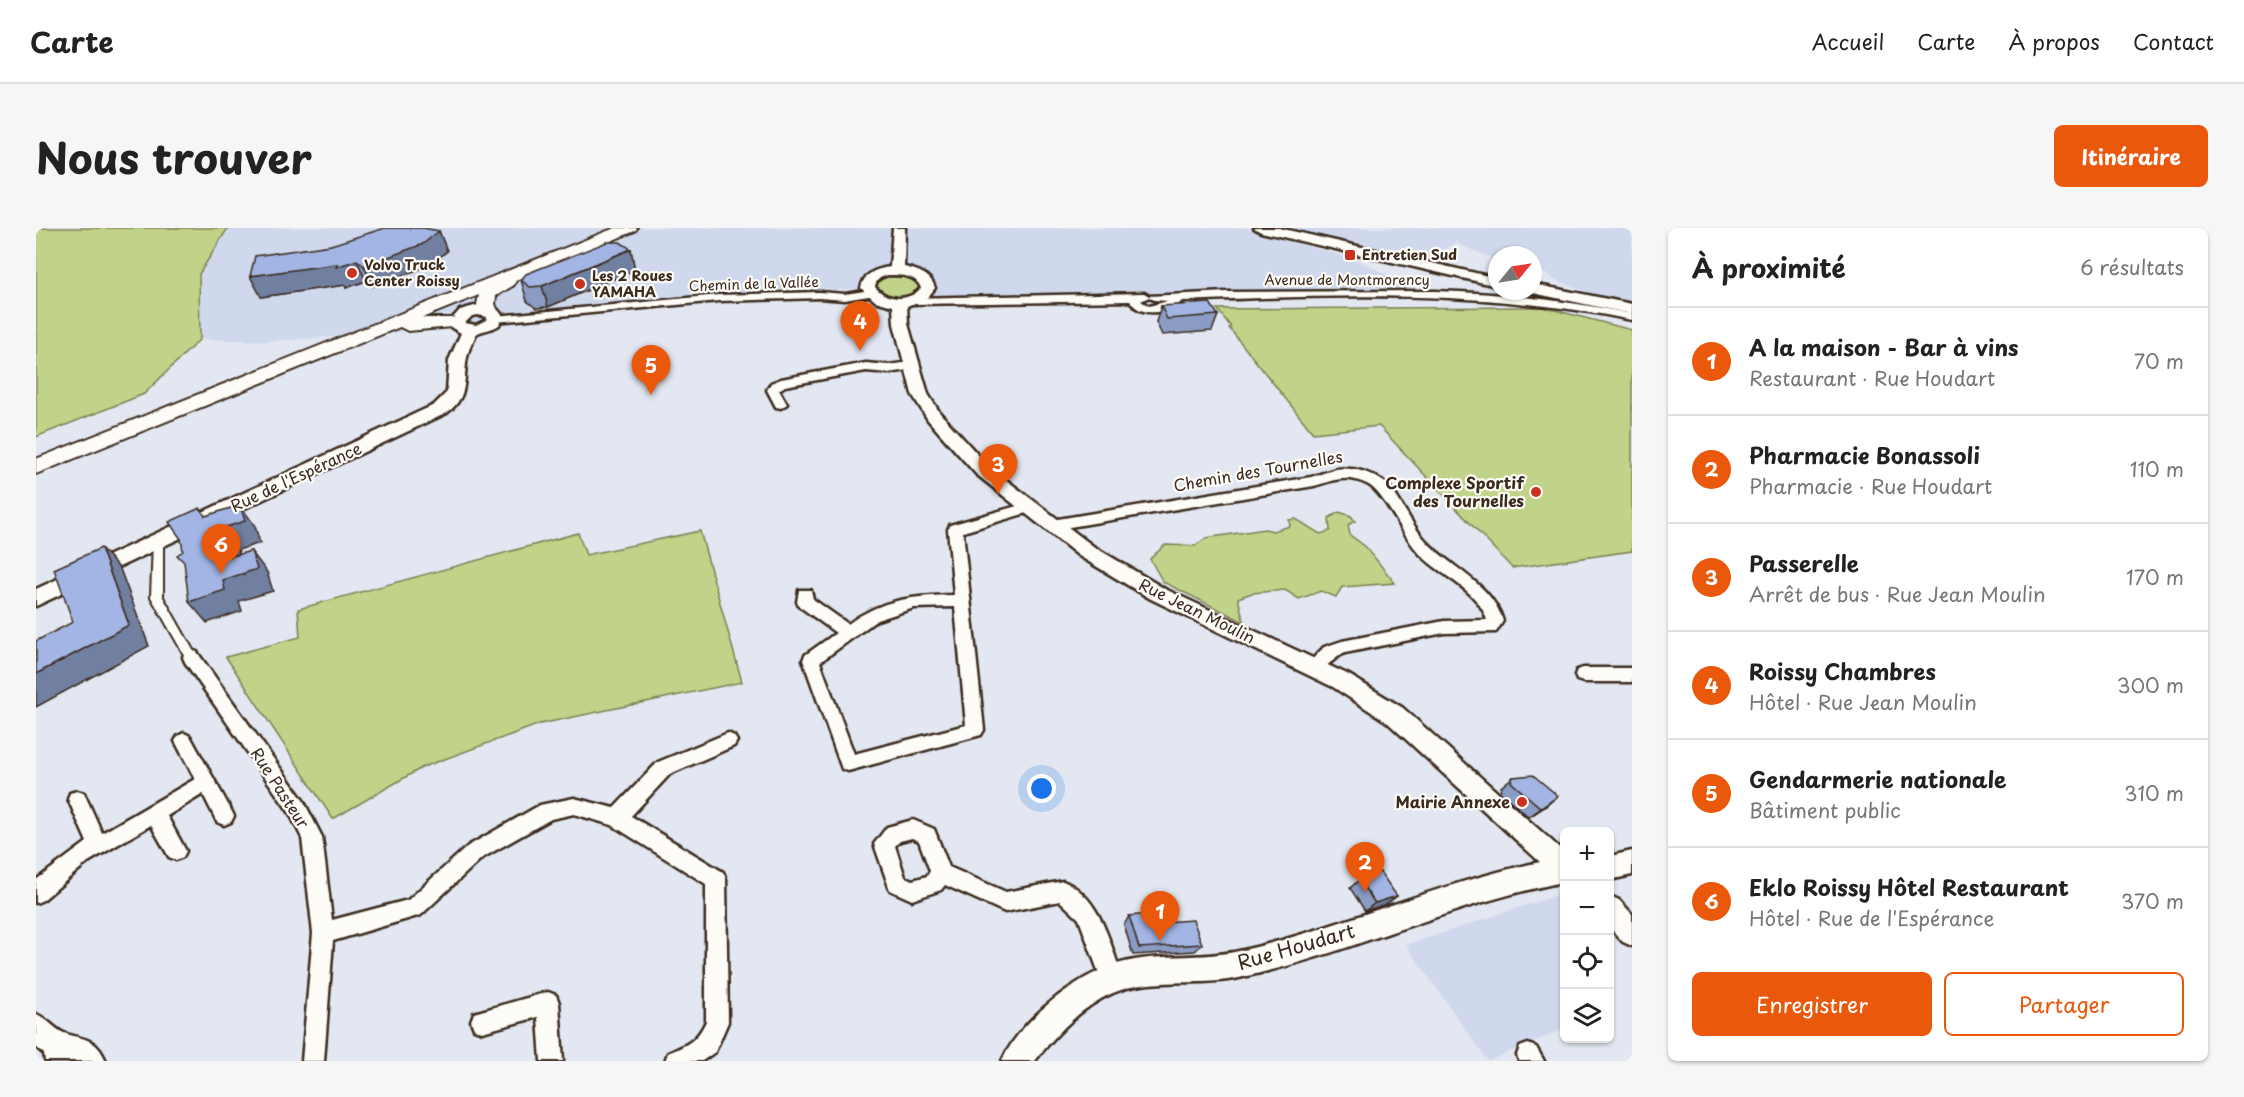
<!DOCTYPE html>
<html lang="fr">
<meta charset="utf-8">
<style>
body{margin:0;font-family:"Playpen Sans",sans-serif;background:#f6f6f6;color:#222}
.controls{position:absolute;right:18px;bottom:18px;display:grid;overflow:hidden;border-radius:9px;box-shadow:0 2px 4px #0004}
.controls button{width:54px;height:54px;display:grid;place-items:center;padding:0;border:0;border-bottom:2px solid #e0e0e0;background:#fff;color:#222;font:30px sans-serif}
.compass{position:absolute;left:1452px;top:18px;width:54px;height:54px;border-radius:50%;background:#fff;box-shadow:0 2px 4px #0004;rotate:60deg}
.you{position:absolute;left:1006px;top:561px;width:21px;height:21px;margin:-15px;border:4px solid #fff;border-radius:50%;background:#1a73e8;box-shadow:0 0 0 9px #1a73e833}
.badge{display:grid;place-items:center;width:39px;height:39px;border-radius:50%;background:#ea580c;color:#fff;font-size:20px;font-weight:700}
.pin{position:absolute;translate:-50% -50px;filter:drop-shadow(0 2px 3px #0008)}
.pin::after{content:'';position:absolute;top:32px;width:21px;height:18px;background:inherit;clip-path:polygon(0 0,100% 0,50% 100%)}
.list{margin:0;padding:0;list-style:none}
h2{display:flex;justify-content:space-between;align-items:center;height:78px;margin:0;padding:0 24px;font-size:26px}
h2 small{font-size:20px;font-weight:400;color:#767676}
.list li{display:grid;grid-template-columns:39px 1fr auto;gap:18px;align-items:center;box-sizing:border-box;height:108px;padding:0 24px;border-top:2px solid #e0e0e0}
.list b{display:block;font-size:22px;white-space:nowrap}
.list p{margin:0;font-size:20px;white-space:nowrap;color:#767676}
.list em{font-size:20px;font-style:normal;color:#767676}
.actions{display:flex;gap:12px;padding:18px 24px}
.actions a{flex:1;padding:14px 0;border:2px solid #ea580c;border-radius:9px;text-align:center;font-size:21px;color:#ea580c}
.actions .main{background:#ea580c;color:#fff}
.icon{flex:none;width:33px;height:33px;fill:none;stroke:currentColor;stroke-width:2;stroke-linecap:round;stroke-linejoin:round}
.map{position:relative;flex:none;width:1596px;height:833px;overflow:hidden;border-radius:9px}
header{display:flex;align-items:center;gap:36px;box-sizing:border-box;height:84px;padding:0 30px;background:#fff;border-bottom:2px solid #e0e0e0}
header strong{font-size:28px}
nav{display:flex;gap:33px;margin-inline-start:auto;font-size:21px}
.intro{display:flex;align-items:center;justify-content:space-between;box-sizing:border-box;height:144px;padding:0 36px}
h1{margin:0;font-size:42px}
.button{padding:15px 27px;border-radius:9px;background:#ea580c;color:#fff;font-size:21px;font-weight:700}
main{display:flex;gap:36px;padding:0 36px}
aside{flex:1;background:#fff;border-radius:9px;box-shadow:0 2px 4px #0004}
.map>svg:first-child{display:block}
</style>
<header>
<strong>Carte</strong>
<nav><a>Accueil</a><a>Carte</a><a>À propos</a><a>Contact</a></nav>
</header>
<div class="intro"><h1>Nous trouver</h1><a class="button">Itinéraire</a></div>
<main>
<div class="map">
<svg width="1596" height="833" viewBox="0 0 1596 833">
<rect width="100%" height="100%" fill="#e2e7f1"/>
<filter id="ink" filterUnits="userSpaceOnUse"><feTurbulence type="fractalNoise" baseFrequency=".0167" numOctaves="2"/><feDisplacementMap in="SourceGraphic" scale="12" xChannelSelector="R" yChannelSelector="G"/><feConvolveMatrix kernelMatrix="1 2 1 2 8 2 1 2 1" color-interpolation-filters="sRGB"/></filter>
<g filter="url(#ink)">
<path fill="#cfd8ed" d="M192,0H1210L1324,33L1386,65L936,69L813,61L680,70L487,95L237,113L164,111L163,46Z
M1242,0H1596V76L1562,68L1517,51L1513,47L1497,40V27H1461V32L1420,15L1384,32Z
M1522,664L1528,666V801L1452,833L1370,717L1518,668Z"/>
<path fill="#c0d388" stroke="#7e7e53" stroke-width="1.5" d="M0,0H192L163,46L164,111L108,166L0,209Z
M852,47L875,48L886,58L885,62C872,75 852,71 840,60L839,56L846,49Z
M1507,79L1596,102V323L1476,340L1343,198L1277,205L1193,100L1195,99L1181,81Z
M1303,284L1315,288L1319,293L1312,297L1314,307L1330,319L1359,355L1306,359L1300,369L1285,363L1263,371L1249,362L1216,365L1202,370L1208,394L1127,354L1114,331L1129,317L1159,318L1170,310L1229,301L1237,303L1254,298L1253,292L1260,291L1284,306L1294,303L1293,290Z
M664,303L706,454L504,496L387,539L297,591L190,429L264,409L262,381L542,305L550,327Z"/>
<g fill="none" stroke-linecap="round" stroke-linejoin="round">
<g stroke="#3b2a1e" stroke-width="4">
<path id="pedestrian" d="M122,308L127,312V369L161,429L159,432H151L115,369L117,312Z"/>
</g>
<g stroke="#3b2a1e" stroke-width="5">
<path id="minor" d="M835,62L841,65L839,67L809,72L783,70L683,73L459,94L453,91L459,88L683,67L783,64L809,66Z
M1399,63C1466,65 1530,72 1596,86V92C1448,61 1296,67 1146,73C1134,86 1104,90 1094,73L874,76L868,73L874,70L1108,65L1113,68L1190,64ZM1113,69L1118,72L1132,73L1113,78L1105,73Z
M875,134L881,138L879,141L852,145L830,143L749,158L743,162L751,176L745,180L740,179L731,162L735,155L745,151L830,135L852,137Z
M1300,241C1317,239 1334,244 1348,254C1359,261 1374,294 1385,307C1410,339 1455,353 1467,393L1460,404L1408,405L1309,425C1296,430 1285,448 1271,444L1269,439L1288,419L1306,413L1408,393L1451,392C1442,361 1404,348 1383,325C1367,308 1348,264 1331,256C1311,246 1298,252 1278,258L1016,302L1009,297L1016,292L1275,249Z
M992,275L999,280L997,283L927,304L948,502L945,507L812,543L806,541L767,432L769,427L800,405L763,378L761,374L763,362H775L777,371L812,396C846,371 877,368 918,367L912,301L914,297ZM919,379L930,497L818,526L784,434L841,392L878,380Z
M155,422L161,424L267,572L286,609L296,692L372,672L432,618L504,577L538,570L578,580L622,534L692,505L698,508L701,513L698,518L634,546L595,588L687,644L690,651L692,794L679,824L666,833H629L632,825C651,817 661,813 670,793V656L576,597L538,586L515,591L446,630L385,687L297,713L288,833H266L277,705L266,610L253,584L149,434L147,429L149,424Z
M1547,440H1596V454H1547L1541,452L1539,447L1541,442Z
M148,505L154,508L195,582L198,588L195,594L188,597L181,594L167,566L131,588L150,623L147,629L140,632L133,629L115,597L52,634L7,672L0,675V652L51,614L32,571L34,565L41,563L48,565L66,605L159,551L139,513L142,508Z
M877,592L898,601L913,639L970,664L1027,653C1065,668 1074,717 1087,751L1084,759L1076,762L1068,759L1043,691L1024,673L969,684L909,657L905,662L876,672L854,662L838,616L851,599ZM876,610L883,613L894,643L891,648L877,652L869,649L859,618L864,613Z
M512,764L520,767L523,775L527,833H505L502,789L446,804L438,801L435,793L438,785Z
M1492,816L1500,819L1508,833H1483L1481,827L1484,819Z"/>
</g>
<g stroke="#3b2a1e" stroke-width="5">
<path id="tertiary" d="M857,0H869L868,39C881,42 895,46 899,60L892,69L871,78L872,96L892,166L904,185L952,238L1057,318L1129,361L1313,447L1367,480L1528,624V654C1417,675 1313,726 1203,750C1162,759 1116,748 1077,765C1046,778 1019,807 999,833H966C982,796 1029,758 1065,742C1109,722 1157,733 1203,723C1305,700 1401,655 1504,634L1351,494L1297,459L1115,371L1043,328L940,246L892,192L876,166L858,96L857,78L839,73L825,60C828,45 840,41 854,39ZM852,47C865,47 880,47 885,60C873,74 851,73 839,59C840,51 845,49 852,47Z
M1596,623V647L1574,652V628Z
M1574,668L1583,672L1596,686V718L1587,714L1574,700Z
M0,786C11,790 18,801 28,805C48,812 60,809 70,833H9L8,826L0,819Z"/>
</g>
<g stroke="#3b2a1e" stroke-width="5">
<path id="secondary" d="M1218,0H1243L1461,50V58L1225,4Z
M1497,56L1596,76V86L1492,64L1497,63Z
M442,77L462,82L467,88L463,97C456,102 446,102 440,106C440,107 436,115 436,115C422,142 439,164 411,185L0,378V361L398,177L411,164L413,132L425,105L416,100L413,94L424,82ZM442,87L451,89L450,92L440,97L429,95L436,88Z"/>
</g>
<g stroke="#3b2a1e" stroke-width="4">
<path id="primary" d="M579,0H601L599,3L480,52L478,57L460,68L459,76L462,83L459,87H447L441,76L443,67L386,90H427L430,94L427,98L372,103L364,99L0,246V231Z"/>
</g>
<use href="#pedestrian" fill="#fdfcf7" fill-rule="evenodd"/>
<use href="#minor" fill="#fdfcf7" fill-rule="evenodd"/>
<use href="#tertiary" fill="#fdfcf7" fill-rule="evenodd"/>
<use href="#secondary" fill="#fdfcf7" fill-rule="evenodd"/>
<use href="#primary" fill="#fdfcf7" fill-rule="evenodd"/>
</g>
<path fill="#8b9cc4" stroke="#3b2a1e" stroke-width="1.5" d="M403,3L411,23L394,37L337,58L330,53L310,60L309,57L225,69L295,17Z
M599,42L512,79L500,80L491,73L485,52Z
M1125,78L1182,87L1176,103L1126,107L1120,94Z
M1477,549L1510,578L1493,589L1464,564L1465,559Z
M1323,652L1361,668L1350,676L1329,683L1314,660Z
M1093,688L1127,694L1166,716L1159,723L1097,727L1088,697Z"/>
<path fill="#717fa0" stroke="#3b2a1e" stroke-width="1.5" d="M403,3L411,23L394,37L337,58L328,38Z
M595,21L599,42L512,79L506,58Z
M321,32L330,53L310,60L309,57L225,69L214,48Z
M204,277L219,298L224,315L202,322L208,346L215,323L231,344L237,363L203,373L206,383L171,395L153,374L187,352L193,329L187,300Z
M65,320L84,341L113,418L0,479V446L93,397Z
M1522,568L1510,578L1493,589L1505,580Z
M1361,668L1350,676L1329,683L1339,675Z"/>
<path fill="#a2b5e4" stroke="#3b2a1e" stroke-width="1.5" d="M349,0H387L403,3L387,16L328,38L321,32L300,39L301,36L214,48L219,28L295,17Z
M571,14H584L595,21L506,58L494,59L485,52L490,46Z
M1174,75L1182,87L1131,91L1125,78Z
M204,277L209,293L187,300L193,329L215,323L221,341L187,352L189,362L153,374L148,334L141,327L147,323L145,311L133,294L164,280L169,288Z
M65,320L93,397L0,446V413L37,394L18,341Z
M1497,547L1522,568L1505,580L1475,554L1477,549Z
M1344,644L1361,668L1339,675L1323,652Z
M1124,685L1127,694L1157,692L1166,716L1103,720L1093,688Z"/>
</g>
<g fill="#c8321e" stroke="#fdfcf7" stroke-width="2">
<rect x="1308" y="21" width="12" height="12" rx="3"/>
<circle cx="316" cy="45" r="6"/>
<circle cx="544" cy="56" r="6"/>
<circle cx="1500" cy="264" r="6"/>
<circle cx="1486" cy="574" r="6"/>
</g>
<g text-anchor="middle" stroke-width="4.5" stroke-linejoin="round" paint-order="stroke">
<g font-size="14" font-weight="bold" fill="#3b2a1e" stroke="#fdfcf7" text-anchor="start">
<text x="1326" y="32">Entretien Sud</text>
<text x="328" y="42">Volvo Truck<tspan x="328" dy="16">Center Roissy</tspan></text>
<text x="556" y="53">Les 2 Roues<tspan x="556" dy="16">YAMAHA</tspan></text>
</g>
<g font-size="14" fill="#3b2a1e" stroke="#fdfcf7">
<text x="1311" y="57">Avenue de Montmorency</text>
<text transform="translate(718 56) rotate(-2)" y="5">Chemin de la Vallée</text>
</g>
<g font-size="16" fill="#3b2a1e" stroke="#fdfcf7">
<text transform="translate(1222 243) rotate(-10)" y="6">Chemin des Tournelles</text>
<text transform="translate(260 249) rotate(-25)" y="6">Rue de l'Espérance</text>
<text transform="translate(1161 383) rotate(26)" y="6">Rue Jean Moulin</text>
<text transform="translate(244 560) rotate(57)" y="6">Rue Pasteur</text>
</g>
<g font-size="16" font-weight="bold" fill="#3b2a1e" stroke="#fdfcf7" text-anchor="end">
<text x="1488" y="261">Complexe Sportif<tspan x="1488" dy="18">des Tournelles</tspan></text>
<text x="1474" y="580">Mairie Annexe</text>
</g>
<g font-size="20" fill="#3b2a1e" stroke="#fdfcf7">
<text transform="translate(1260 719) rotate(-16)" y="7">Rue Houdart</text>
</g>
</g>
</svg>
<div class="controls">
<button>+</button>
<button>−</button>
<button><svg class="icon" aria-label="locate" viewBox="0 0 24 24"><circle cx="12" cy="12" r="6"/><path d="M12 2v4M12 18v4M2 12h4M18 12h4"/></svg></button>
<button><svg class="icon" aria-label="layers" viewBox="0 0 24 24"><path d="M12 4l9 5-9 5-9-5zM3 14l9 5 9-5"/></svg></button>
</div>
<svg class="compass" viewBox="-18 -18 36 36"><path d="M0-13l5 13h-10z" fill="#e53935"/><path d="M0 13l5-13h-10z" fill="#767676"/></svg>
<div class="you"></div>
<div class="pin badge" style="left:1124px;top:713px">1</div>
<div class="pin badge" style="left:1329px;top:664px">2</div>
<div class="pin badge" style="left:962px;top:266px">3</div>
<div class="pin badge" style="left:824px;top:123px">4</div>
<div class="pin badge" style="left:615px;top:167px">5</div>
<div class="pin badge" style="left:185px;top:346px">6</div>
</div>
<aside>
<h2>À proximité<small>6 résultats</small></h2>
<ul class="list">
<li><span class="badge">1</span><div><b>A la maison - Bar à vins</b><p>Restaurant · Rue Houdart</p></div><em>70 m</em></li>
<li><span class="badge">2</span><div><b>Pharmacie Bonassoli</b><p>Pharmacie · Rue Houdart</p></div><em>110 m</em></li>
<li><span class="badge">3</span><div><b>Passerelle</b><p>Arrêt de bus · Rue Jean Moulin</p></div><em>170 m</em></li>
<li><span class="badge">4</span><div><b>Roissy Chambres</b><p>Hôtel · Rue Jean Moulin</p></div><em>300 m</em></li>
<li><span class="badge">5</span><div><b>Gendarmerie nationale</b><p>Bâtiment public</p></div><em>310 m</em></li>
<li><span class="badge">6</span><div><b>Eklo Roissy Hôtel Restaurant</b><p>Hôtel · Rue de l'Espérance</p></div><em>370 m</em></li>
</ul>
<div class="actions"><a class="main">Enregistrer</a><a>Partager</a></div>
</aside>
</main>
